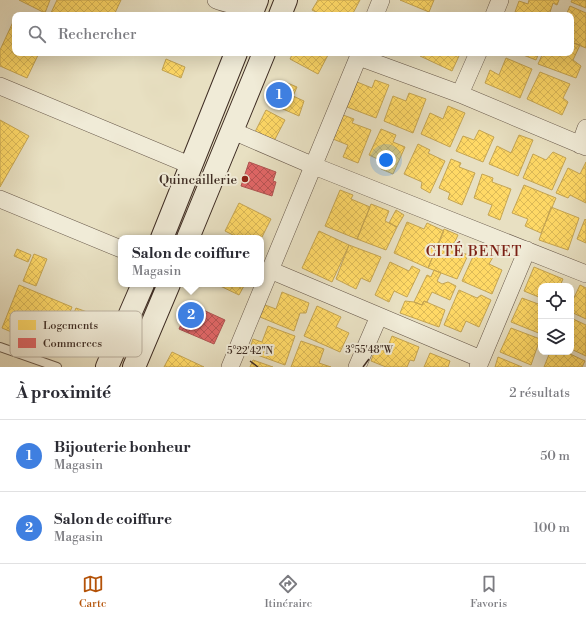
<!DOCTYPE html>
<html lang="fr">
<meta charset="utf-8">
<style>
body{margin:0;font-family:"Libre Bodoni",serif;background:#f7f7f7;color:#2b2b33}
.controls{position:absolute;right:12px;bottom:12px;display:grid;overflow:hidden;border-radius:8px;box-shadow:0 4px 16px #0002}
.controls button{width:36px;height:36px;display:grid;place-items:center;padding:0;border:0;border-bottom:1px solid #e1e1e2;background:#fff;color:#2b2b33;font:20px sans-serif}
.you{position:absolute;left:386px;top:160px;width:14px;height:14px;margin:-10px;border:3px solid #fff;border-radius:50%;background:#1a73e8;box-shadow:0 0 0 6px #1a73e833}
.badge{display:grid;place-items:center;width:26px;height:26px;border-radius:50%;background:#b45309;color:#fff;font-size:13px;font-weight:700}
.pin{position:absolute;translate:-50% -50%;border:2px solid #fff;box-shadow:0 1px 4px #0006}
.popup{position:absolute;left:118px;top:235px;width:146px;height:52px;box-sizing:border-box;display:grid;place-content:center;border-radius:8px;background:#fff;filter:drop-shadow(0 1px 3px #0005);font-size:13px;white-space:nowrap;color:#7c7c81}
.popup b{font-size:15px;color:#2b2b33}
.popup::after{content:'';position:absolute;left:50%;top:100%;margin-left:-8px;border:8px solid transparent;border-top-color:#fff}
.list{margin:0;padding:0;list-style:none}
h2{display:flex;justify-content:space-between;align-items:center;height:52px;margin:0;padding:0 16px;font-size:17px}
h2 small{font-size:13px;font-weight:400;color:#7c7c81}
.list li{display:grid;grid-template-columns:26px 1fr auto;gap:12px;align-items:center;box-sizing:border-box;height:72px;padding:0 16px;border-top:1px solid #e1e1e2}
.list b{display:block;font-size:15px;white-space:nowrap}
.list p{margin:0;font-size:13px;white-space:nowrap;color:#7c7c81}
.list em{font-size:13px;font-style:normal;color:#7c7c81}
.icon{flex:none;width:22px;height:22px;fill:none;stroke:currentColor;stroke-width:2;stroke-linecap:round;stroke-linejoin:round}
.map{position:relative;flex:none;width:586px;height:367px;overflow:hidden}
.search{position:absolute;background:#fff;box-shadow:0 4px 16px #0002;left:12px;right:12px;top:12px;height:44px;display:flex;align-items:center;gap:10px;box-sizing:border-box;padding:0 14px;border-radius:8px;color:#7c7c81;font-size:15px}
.sheet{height:196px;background:#fff}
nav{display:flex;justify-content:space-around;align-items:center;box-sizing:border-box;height:56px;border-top:1px solid #e1e1e2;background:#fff;font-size:11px;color:#7c7c81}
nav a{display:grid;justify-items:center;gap:2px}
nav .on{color:#b45309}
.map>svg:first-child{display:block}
</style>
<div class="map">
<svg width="586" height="367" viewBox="0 0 586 367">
<defs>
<pattern id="homes-cross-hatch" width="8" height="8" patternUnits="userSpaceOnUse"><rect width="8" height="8" fill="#ffd966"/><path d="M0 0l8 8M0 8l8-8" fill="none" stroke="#dcba58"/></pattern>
<pattern id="shops-cross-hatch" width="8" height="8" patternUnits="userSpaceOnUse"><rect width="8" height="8" fill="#e06666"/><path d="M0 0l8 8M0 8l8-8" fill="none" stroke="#b75454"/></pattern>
</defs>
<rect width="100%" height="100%" fill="#e8e0c2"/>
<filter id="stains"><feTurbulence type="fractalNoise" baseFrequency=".005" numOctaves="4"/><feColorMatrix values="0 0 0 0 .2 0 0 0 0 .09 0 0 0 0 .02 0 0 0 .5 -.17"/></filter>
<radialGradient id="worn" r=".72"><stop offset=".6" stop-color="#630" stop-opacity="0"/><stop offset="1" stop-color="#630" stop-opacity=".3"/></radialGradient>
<path fill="url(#homes-cross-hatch)" stroke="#c5a552" d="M19,0H50L45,13Z
M57,0H121L114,15H50Z
M318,0H360L352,15H322L312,10Z
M400,0H434L429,12Z
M529,0H559L557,5L553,3L549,15H522L515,12L519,1L528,4Z
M572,0H586V8L571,2Z
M570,6L586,13V48L571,42V15H566Z
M13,22L15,23V53H39L27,78L0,66V50Z
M571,42L580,45L573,60L581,66L576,78L538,64L543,53H571Z
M293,53H324L328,55L318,74L290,59Z
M422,53H452L459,56L452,71L420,56Z
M518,53H539L536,60Z
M506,58L532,69L520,98L485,83L490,70L499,75Z
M166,59L185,67L181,78L162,70Z
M540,72L570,84L563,98L568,102L562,115L527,99Z
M375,80L389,85L376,118L347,107L357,82L372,88Z
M285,82L297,87L293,96L304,101L299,116L276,106Z
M409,93L426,99L413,133L384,121L393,96L406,101Z
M448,106L465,113L450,147L421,134L430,113L443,119Z
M266,110L285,120L273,143L254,134Z
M343,115L354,119L352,123L371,130L358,163L343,157L348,145L333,139Z
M0,120L29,136L0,187Z
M381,129L396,135L393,142L405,147L393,174L381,169L384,162L369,155Z
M479,130L494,137L483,162L456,151L463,136L474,140Z
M519,135L533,140L518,176L489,164L497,146L511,153Z
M418,144L430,150L428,153L445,161L430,193L421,188L422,182L404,174Z
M553,152L566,158L552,190L523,178L533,154L546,160Z
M451,159L461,163L459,167L475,173L462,205L448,199L450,193L439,188Z
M586,162V203L570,195L568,198L556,193L568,168L580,174Z
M482,174L493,178L492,182L511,189L500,220L488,215L492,205L474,198Z
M524,185L556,198L541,233L525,226L528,219L512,213Z
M340,190L353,195L351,199L370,207L357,239L325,226Z
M239,203L271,219L261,239V238H239L225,231Z
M371,204L389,211L385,221L397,227L386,250L357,239Z
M551,207L579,218L568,250L539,240Z
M396,210L404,215L397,227L389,223Z
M585,219L586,220V243L577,239Z
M407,222L424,229L427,223L444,231L428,268L394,253Z
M444,229L458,235L452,248L468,255L457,279L428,268Z
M319,231L349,245L332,282L302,268Z
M349,245L381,257L370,282L361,278L356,289L336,279Z
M17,249L31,255L28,262L14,256Z
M476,250L493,257L489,264L502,270L492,294L462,281Z
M34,254L47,259L36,286L23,281Z
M390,262L409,271L412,266L420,270L407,297L394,291L389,302L375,295Z
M534,267L563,279L560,286H541V298L524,291Z
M434,270L441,273L437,281L442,284L448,282L456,286L450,300L432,292L427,302L424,301L422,305L414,302L427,275L431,277Z
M216,284H245L239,295Z
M19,285L72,307L54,350L2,328Z
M580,285L586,288V319L571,312V304Z
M459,290L477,298L481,295L491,300L479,327L466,321L461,332L444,325Z
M282,292L309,303L306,313H300L294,331L260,317L265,305L276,309Z
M522,298L541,305V334L511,322Z
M405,301L414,302L422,305L424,301L445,310L439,327L400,313Z
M317,306L341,317L336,327L349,333L340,352L304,336Z
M76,308L90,313L74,354L59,348Z
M571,318L586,325V356L571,349Z
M268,326L295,336L285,365L249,352L253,339L262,342Z
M511,328L540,339L531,365L500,352Z
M392,336L419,347L414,361L410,360L407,367H386L371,361L376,347L386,351Z
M301,341L324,349L319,363L331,367H291Z
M172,352L204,367H164Z
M550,352H566L585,361L582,367H544Z
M430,353L450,361L448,367H424Z
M498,357L522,367H495Z
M253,360L273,367H250Z"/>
<path fill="url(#shops-cross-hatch)" stroke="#af5552" d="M249,162L276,172L273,181L276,182L272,196L241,186Z
M190,304L225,320L214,344L179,329Z"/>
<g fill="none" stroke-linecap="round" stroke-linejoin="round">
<g stroke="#68594b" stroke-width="10">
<path id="lane" d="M0,347L57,367"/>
</g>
<g stroke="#68594b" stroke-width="18">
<path id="street" d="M216,0C228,5 241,6 253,11
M375,15L381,0
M494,15L500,0
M359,57L460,94L586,147
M0,86L192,166
M460,94L478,53
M233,131L314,166L586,274
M580,145L586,128
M0,199L121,249
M270,270L481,359
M230,367L360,53
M357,367L379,316
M478,367L527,250"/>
</g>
<g stroke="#3e2c23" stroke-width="24">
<path id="secondary" d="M251,15L257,0
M280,15L286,0
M162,238L236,53
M188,238L264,53
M107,367L143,284
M134,367L169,284"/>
</g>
<use href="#lane" stroke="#f0ebd7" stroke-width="8"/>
<use href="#street" stroke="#f0ebd7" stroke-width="17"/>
<use href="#secondary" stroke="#f0ebd7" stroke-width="22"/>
</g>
<path fill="none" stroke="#3e2c23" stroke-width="1.5" d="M250,361L258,367M363,367L369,359"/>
<circle fill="#8f2418" stroke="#f0ebd7" stroke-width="1.5" cx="245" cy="179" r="4"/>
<g text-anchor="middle" stroke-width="4" stroke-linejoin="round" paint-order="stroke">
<g font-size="13" fill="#3e2c23" stroke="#f0ebd7" text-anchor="end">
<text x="237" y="184">Quincaillerie</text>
</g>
<g font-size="14" letter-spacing="1" fill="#7a1f14" stroke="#f0ebd7">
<text x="474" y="256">CITÉ BENET</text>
</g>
</g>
<rect x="10" y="311" width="132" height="46" rx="6" fill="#f0ebd7" stroke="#bbb2a1" stroke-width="1"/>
<rect x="18" y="320" width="18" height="10" fill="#ffd966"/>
<rect x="18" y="338" width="18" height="10" fill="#e06666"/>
<g font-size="11" fill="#3e2c23">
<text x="43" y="329">Logements</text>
<text x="43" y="347">Commerces</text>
</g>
<g font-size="10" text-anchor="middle" fill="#3e2c23" stroke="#f0ebd7" stroke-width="4" stroke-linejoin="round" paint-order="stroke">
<text x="369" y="353">3°55'48"W</text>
<text x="250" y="354">5°22'42"N</text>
</g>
<rect width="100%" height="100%" filter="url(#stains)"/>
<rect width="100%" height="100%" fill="url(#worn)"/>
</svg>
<div class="controls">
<button><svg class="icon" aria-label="locate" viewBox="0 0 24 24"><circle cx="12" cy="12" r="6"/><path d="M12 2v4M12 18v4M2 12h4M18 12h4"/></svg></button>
<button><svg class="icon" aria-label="layers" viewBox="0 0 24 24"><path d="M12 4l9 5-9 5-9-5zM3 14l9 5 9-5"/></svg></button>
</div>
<div class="you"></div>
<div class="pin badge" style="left:279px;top:95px;background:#3f7fe0">1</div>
<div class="pin badge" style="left:191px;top:315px;background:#3f7fe0">2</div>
<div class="popup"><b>Salon de coiffure</b>Magasin</div>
<div class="search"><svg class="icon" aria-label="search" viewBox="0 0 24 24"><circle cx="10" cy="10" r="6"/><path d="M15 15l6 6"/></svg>Rechercher</div>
</div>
<section class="sheet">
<h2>À proximité<small>2 résultats</small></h2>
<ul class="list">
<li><span class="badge" style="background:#3f7fe0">1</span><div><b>Bijouterie bonheur</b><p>Magasin</p></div><em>50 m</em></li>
<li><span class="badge" style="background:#3f7fe0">2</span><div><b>Salon de coiffure</b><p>Magasin</p></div><em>100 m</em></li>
</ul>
</section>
<nav>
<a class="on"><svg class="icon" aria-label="map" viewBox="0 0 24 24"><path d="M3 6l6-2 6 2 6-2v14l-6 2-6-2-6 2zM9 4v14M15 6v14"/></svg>Carte</a>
<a><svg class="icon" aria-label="directions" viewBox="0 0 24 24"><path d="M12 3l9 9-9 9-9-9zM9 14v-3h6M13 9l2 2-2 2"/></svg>Itinéraire</a>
<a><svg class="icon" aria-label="saved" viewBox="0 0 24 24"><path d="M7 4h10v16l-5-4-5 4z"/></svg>Favoris</a>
</nav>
